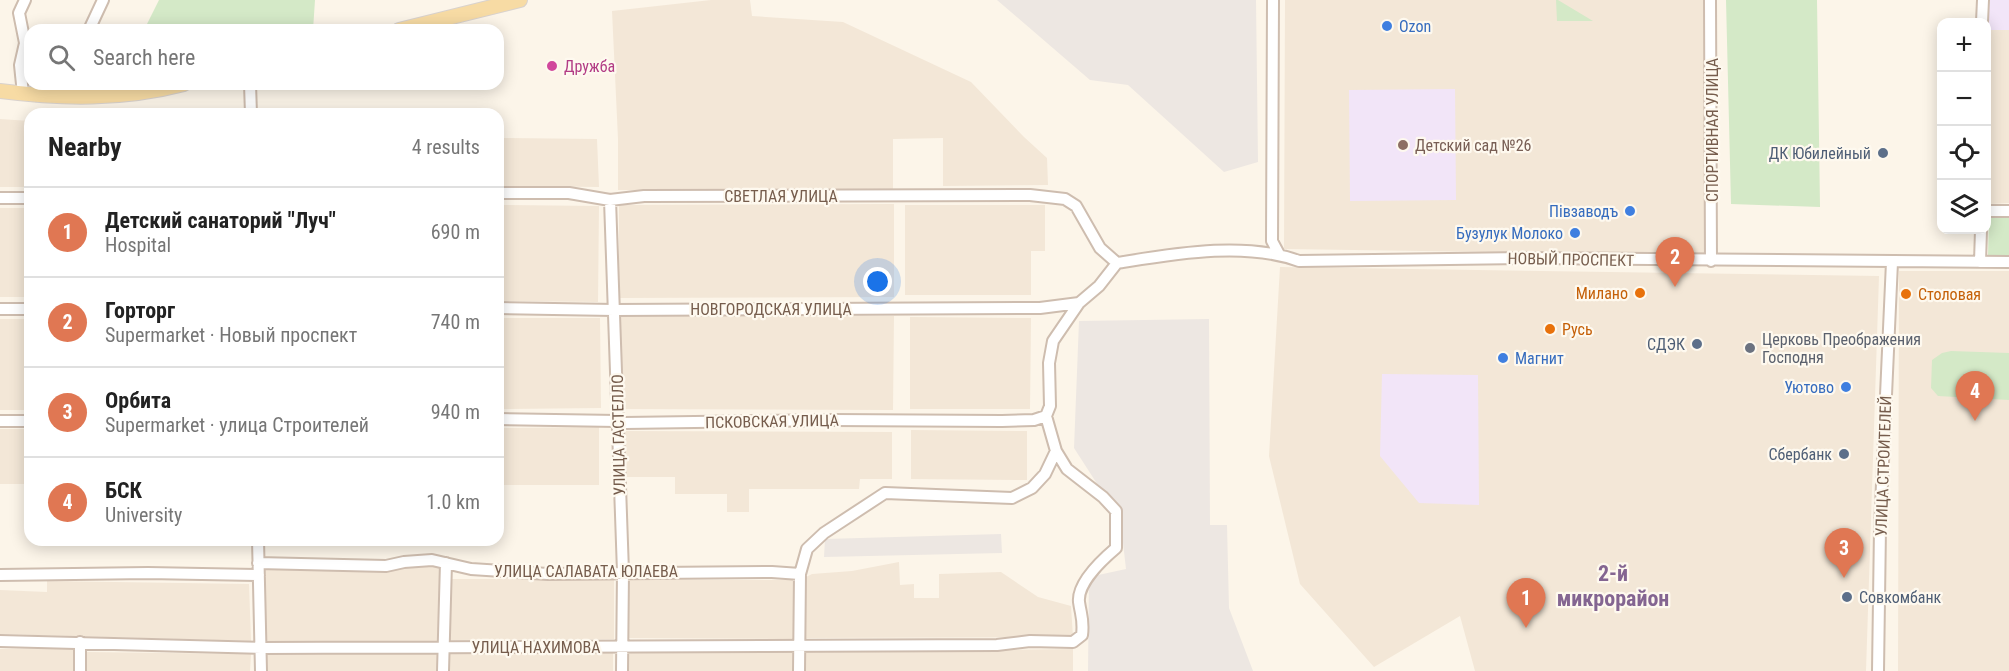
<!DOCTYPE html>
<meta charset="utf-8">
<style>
body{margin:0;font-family:"Roboto Condensed",sans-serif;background:#f2f2f2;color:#222}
.controls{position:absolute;right:18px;top:18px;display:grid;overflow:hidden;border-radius:12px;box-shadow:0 3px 15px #0003}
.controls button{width:54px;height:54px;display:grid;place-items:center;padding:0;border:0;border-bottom:2px solid #e0e0e0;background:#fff;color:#222;font:30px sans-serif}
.you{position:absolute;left:878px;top:282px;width:21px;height:21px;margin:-15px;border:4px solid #fff;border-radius:50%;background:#1a73e8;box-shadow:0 0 0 9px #1a73e833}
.badge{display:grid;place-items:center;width:39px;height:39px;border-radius:50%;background:#e07753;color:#fff;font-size:20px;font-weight:700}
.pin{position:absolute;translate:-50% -50px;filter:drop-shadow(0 2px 3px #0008)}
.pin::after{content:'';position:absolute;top:32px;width:21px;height:18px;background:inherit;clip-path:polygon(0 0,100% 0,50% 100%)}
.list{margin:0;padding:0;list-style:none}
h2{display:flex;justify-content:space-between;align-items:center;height:78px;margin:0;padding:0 24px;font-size:26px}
h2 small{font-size:20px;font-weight:400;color:#767676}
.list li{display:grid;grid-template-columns:39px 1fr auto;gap:18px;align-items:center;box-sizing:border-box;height:90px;padding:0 24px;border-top:2px solid #e0e0e0}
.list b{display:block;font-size:22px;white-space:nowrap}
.list p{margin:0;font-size:20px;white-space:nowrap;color:#767676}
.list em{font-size:20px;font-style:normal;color:#767676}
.icon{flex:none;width:33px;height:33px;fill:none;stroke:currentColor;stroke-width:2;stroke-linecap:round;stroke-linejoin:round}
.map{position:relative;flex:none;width:2009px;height:671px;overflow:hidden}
.search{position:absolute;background:#fff;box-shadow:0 3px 15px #0003;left:24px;top:24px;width:480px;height:66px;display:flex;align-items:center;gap:15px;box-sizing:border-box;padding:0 21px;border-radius:18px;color:#767676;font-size:22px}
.panel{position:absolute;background:#fff;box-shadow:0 3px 15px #0003;left:24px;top:108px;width:480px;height:438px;border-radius:18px}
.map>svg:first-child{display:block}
</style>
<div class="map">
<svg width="2009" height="671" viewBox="0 0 2009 671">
<rect width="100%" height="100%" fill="#fcf5e9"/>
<path fill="#f3e7d7" d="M711,0H750L752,16L843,22L971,82L1024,137L1047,158L1048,185L943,186V138L893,139V190H618V139L612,11Z
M1285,0H1704L1706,255L1284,249Z
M1988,0H2009V203L1989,204Z
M0,119L30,121V187H0Z
M498,138L597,139L599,187L498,186Z
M894,204V297L619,298V205Z
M498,205L599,206L598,302L498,301Z
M905,205H1045V251H1031V295H905Z
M0,208H30V297H0Z
M1280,267L1879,276L1866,671H1475L1460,616L1374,667L1300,584L1269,456Z
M1899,271H2009V671H1898Z
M621,315L894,316L893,410L621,409Z
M910,317L1031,318L1030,409H910Z
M498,318H600L601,408L498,409Z
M0,319H30V410H0Z
M599,427V485H498V428Z
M0,429H30V484H0Z
M911,430L1027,431V480L911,479Z
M621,431L892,432V479H860L859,489H749V512H727V494H675V477H621Z
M899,562L900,585L914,584V598H939V574L1001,572L1038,597L1071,606L1073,637L801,638L802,579L812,574L852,571Z
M445,564L442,646H263L260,565Z
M448,579H614V639L448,640Z
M627,580H793V639L627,638Z
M47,581L249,584L251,641L0,634V590L47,592Z
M73,648V671H0V649Z
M442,648V671H263V649Z
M1073,649V671H803V652Z
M613,651V671H448V653Z
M86,652L251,654L250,671H86Z
M792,652V671H628V653Z"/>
<path fill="#ede7e2" d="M997,0H1256L1258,162L1224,172L1128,85L1090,80Z
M1209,319L1210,525H1227L1229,608L1253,671H1088L1089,577L1126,569L1119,508L1103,493L1074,448L1079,321Z
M1001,534L1002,553L824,557L825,539Z"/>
<path fill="#f2e5f8" d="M1988,0H2009V30H1988Z
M1455,89L1456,200L1350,201L1349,90Z
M1382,374L1478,375L1479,505L1419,503L1380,456Z"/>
<path fill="#d4e9c7" d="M159,0H315L313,30H144Z
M1556,0H1558L1593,21H1557Z
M1726,0H1817L1820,207L1731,204Z
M1989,218H2009V255H1988Z
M1951,351L2009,353V400L1938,396L1931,388L1932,360L1942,353Z"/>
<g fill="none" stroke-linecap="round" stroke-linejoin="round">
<g stroke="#cebdaf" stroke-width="14">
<path id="minor" d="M1273,0L1272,241L1279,254
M1710,0L1711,261
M1982,22L1983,0
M89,30L103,0
M250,84L251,114
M23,94L20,65L25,43L19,13L25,0
M73,97L74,84
M498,193H569L610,200L644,196L1030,195L1065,199L1076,206L1100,248L1117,263
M0,198H30
M610,200L623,572L622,671
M1986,211H2009
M1980,262L1981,230
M498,308L614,310L1040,308L1079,303
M0,309H30
M498,419L617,421L625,423L833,420L1002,421L1034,420L1046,416
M0,421H30
M258,540L261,671
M258,563L386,566L404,562L432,560L471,569L548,574L772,572L800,574
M0,575L148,573L259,575
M0,641L261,648L997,645L1030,641L1073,642L1082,635C1084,620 1081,616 1079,602C1077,583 1103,559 1116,548V511L1103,497L1067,469L1056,451L1046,416L1050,406L1049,363L1053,341L1079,303L1099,286L1117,263C1174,254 1244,241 1299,261L1524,258L2009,262
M80,671V642
M443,671L446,563
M799,671L800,574L807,549L824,533L885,493L1012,498L1032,488L1045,474L1056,451
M1878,671L1880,528L1892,262"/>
</g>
<g stroke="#d9d2cd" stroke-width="16">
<path id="major" d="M399,30L520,0
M0,91C62,99 123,100 184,84"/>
</g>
<use href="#minor" stroke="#fff" stroke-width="10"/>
<use href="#major" stroke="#f7dba4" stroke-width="14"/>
</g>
<g fill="#3f7fe0" stroke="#fef9ef" stroke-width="2">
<circle cx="1387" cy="26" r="6"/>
<circle cx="1630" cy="211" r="6"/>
<circle cx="1575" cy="233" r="6"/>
<circle cx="1503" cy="358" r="6"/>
<circle cx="1846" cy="387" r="6"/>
</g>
<circle fill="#d1479c" stroke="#fef9ef" stroke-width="2" cx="552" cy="66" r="6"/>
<circle fill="#8d6e63" stroke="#fef9ef" stroke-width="2" cx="1403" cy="145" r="6"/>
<g fill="#5c6f8a" stroke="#fef9ef" stroke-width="2">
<circle cx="1883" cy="153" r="6"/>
<circle cx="1697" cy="344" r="6"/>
<circle cx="1844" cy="454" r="6"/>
<circle cx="1847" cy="597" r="6"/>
</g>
<g fill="#e8710a" stroke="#fef9ef" stroke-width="2">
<circle cx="1640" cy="293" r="6"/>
<circle cx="1906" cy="294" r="6"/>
<circle cx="1550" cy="329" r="6"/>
</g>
<circle fill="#6b7280" stroke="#fef9ef" stroke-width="2" cx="1750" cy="348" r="6"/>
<g text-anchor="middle" stroke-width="4.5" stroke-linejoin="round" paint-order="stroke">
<g font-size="16" fill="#366cbe" stroke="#fef9ef" text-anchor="end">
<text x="1399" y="32" text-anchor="start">Ozon</text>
<text x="1618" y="217">Півзаводъ</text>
<text x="1563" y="239">Бузулук Молоко</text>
<text x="1515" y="364" text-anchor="start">Магнит</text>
<text x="1834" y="393">Уютово</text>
</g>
<g font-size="16" fill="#b23c85" stroke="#fef9ef" text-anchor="start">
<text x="564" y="72">Дружба</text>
</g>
<g font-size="16" fill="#765d4d" stroke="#fef9ef">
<text transform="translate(1712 130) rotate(-90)" y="6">СПОРТИВНАЯ УЛИЦА</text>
<text x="781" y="202">СВЕТЛАЯ УЛИЦА</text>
<text transform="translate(1571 259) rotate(1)" y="6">НОВЫЙ ПРОСПЕКТ</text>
<text x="771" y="315">НОВГОРОДСКАЯ УЛИЦА</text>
<text transform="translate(772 421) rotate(-1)" y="6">ПСКОВСКАЯ УЛИЦА</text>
<text transform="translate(618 435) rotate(-91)" y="6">УЛИЦА ГАСТЕЛЛО</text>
<text transform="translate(1883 466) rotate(-88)" y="6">УЛИЦА СТРОИТЕЛЕЙ</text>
<text x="586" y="577">УЛИЦА САЛАВАТА ЮЛАЕВА</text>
<text x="536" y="653">УЛИЦА НАХИМОВА</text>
</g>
<g font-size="16" fill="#785e54" stroke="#fef9ef" text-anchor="start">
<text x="1415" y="151">Детский сад №26</text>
</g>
<g font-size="16" fill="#4e5e75" stroke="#fef9ef" text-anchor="end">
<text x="1871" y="159">ДК Юбилейный</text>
<text x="1685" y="350">СДЭК</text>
<text x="1832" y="460">Сбербанк</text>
<text x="1859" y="603" text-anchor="start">Совкомбанк</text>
</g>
<g font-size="16" fill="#c56008" stroke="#fef9ef" text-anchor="start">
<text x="1628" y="299" text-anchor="end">Милано</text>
<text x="1918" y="300">Столовая</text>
<text x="1562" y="335">Русь</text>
</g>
<g font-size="16" fill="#5b616d" stroke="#fef9ef" text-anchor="start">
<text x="1762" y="345">Церковь Преображения<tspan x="1762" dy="18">Господня</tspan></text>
</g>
<g font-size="22" font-weight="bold" fill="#846591" stroke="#fef9ef">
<text x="1613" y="581">2-й<tspan x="1613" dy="25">микрорайон</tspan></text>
</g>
</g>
</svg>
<div class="controls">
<button>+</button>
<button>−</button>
<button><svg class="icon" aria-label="locate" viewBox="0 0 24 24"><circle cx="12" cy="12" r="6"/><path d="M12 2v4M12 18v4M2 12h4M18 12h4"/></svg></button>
<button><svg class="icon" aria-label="layers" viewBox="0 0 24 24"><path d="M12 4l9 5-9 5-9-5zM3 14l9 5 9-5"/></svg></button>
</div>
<div class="you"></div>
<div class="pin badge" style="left:1526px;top:628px">1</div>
<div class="pin badge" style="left:1675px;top:287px">2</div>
<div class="pin badge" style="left:1844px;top:578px">3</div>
<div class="pin badge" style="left:1975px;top:421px">4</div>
<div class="search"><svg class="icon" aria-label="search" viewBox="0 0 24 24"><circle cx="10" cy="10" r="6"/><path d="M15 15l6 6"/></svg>Search here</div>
<section class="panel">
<h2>Nearby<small>4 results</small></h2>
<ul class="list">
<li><span class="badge">1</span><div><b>Детский санаторий &quot;Луч&quot;</b><p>Hospital</p></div><em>690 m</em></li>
<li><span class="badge">2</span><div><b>Горторг</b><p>Supermarket · Новый проспект</p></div><em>740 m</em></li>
<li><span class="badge">3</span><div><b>Орбита</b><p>Supermarket · улица Строителей</p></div><em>940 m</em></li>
<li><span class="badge">4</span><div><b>БСК</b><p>University</p></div><em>1.0 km</em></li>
</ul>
</section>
</div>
